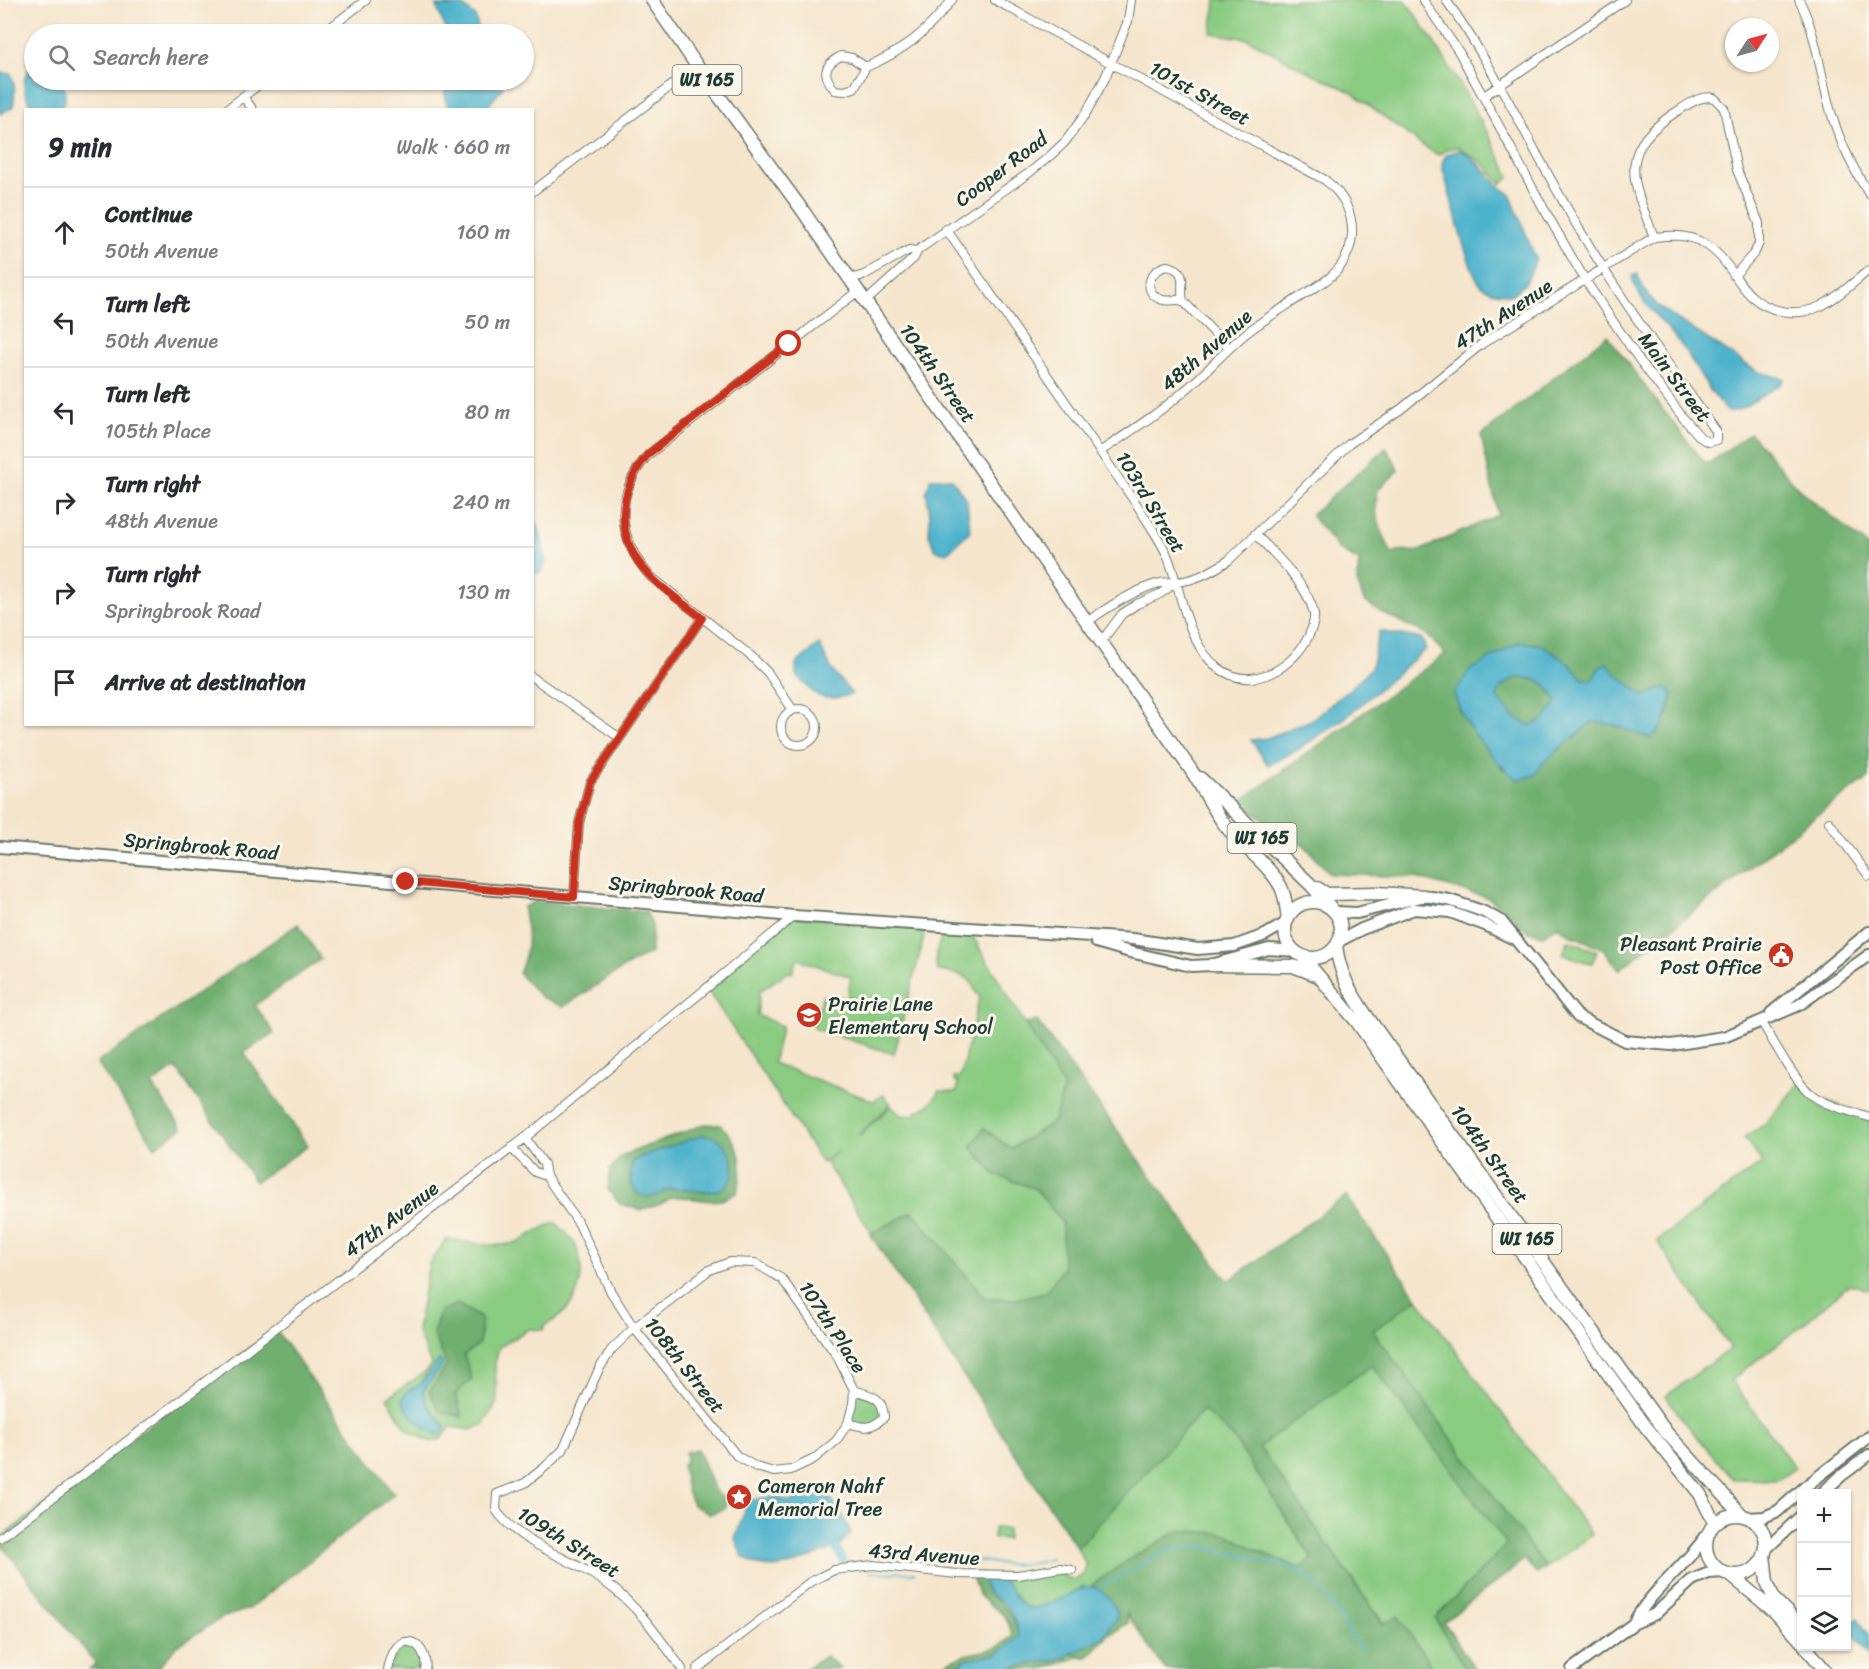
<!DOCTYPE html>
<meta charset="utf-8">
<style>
body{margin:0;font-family:Sriracha,sans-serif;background:#f7f7f7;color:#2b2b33}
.controls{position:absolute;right:18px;bottom:18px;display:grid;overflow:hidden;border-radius:0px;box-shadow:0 2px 4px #0004}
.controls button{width:54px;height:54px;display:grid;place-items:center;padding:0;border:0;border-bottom:2px solid #e1e1e2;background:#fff;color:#2b2b33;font:30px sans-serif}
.compass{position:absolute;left:1725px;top:18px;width:54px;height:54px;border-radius:50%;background:#fff;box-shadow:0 2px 4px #0004;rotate:54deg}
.stop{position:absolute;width:18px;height:18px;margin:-14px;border:4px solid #c8321e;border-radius:50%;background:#fff}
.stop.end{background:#c8321e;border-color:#fff;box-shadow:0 2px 6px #0008}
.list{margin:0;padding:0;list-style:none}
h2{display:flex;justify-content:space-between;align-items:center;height:78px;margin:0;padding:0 24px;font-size:26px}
h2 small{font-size:20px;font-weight:400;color:#7c7c81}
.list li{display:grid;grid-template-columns:39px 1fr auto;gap:18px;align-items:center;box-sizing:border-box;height:90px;padding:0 24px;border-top:2px solid #e1e1e2}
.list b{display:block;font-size:22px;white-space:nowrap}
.list p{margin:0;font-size:20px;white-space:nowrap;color:#7c7c81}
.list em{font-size:20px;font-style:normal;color:#7c7c81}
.icon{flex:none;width:33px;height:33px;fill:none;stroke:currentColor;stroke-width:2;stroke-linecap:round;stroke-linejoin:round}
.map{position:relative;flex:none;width:1869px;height:1669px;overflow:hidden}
.search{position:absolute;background:#fff;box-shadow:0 2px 4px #0004;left:24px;top:24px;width:510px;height:66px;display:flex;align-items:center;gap:15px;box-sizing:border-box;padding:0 21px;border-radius:33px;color:#7c7c81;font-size:22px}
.panel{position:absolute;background:#fff;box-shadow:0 2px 4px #0004;left:24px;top:108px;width:510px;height:618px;border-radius:0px}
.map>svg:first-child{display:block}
</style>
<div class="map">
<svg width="1869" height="1669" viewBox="0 0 1869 1669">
<rect width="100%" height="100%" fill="#fbf7ec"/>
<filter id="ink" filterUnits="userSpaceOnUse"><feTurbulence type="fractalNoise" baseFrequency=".0167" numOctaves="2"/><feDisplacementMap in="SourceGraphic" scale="12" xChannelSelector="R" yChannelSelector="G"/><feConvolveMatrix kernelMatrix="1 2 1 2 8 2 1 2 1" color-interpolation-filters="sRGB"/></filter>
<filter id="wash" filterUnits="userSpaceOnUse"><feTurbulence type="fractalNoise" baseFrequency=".008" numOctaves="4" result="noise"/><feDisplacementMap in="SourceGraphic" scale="24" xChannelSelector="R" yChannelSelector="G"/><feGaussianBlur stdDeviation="1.35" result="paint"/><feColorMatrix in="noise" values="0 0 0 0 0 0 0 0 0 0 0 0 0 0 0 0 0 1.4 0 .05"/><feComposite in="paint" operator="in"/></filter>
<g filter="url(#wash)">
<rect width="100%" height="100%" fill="#f5e5cc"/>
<path fill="#8acb82" stroke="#54845b" stroke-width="1.5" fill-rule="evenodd" d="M1216,0H1405C1445,56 1480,116 1510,177L1501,184L1483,163L1458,147L1448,149L1438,155L1423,146L1351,92L1299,67L1248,39L1211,33Z
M794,916L922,929L924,937L894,1054L813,1028L823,995L839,1000L840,997L877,1007L847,997L851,977L797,959L792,973L788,972L760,991L757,1015L782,1026L773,1063L873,1101L884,1095L891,1104L859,1134L860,1135L891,1106L901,1115L916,1116L915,1112C927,1108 933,1102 939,1091L956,1092L958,1083L954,1081L953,1077H960L980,995L976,993C971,973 958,975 940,971L937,970C935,958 937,944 944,934H971L1064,1088L1054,1121L1011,1149L984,1128L996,1175L1036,1189L1062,1222L1063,1268L1046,1292L1016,1299L985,1298L913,1212L872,1233L825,1162L837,1152L822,1163L706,988Z
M1568,941L1597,951L1592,964L1563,954Z
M1800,1082L1812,1095L1869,1117V1290L1850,1284L1801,1326L1731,1380L1795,1468L1778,1480L1733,1479L1683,1420L1666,1396L1731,1348L1657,1241L1762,1162L1744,1138L1765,1124Z
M556,1223C562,1229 572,1237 575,1245C590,1276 576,1311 545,1325L543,1330L529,1329L499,1347L495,1364L497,1402L489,1416L483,1425L471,1430L451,1427L441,1439L431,1442L407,1430L387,1398L424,1373L431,1365L417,1330L429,1263L447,1239C472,1242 498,1251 522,1240C534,1234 543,1225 556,1223ZM443,1364L423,1391L428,1405L437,1415L407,1391L420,1385L426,1376ZM447,1365L462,1416L429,1392Z
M1417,1298L1592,1535L1546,1568L1373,1331Z
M1372,1365L1508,1544L1435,1618L1466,1669H1433L1398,1616L1384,1624L1258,1447Z
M854,1390L877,1399L884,1417L876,1425L848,1423Z
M1203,1409L1233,1437L1323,1575L1125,1611L1128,1623L1109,1635L1087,1657H1079L1041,1669L1104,1637L1111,1625L1084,1586C1071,1594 1035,1616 1022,1604C1013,1595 1007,1583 997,1575L1055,1572L1074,1580L1084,1574L1086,1564L1077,1548Z
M994,1528L1007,1529V1539L993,1538Z
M403,1643L418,1646L425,1669H388Z"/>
<path fill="#6faf70" stroke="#477652" stroke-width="1.5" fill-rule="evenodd" d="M1607,335L1650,393L1703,461L1709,463L1750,433L1801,491L1869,547V778L1821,812L1619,970L1604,949L1571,935L1557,926L1543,935L1529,932L1489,898L1413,877L1330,874L1304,845L1238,803L1445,654L1426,634L1382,613L1364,601L1357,582L1359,561L1339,550L1311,515L1386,448L1394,460L1398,471L1377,491L1376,511L1381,530L1391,552L1419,551L1498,515L1481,436ZM1519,642L1542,645L1569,664L1583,679L1592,680L1607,663L1614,672L1645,698L1673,694L1668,716L1650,738L1611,724L1592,722L1543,763L1535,775L1503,769L1458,709L1498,655Z
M1516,678C1539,677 1546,681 1557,702L1545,719L1530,726L1514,717L1497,697L1502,686Z
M536,901L646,912L652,925L651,953C620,967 593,989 563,1007L541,997L519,974C530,945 529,937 523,907Z
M298,924L321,959L255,1005L274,1033L244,1053L308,1146L255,1182L176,1068L152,1084L182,1128L155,1147L97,1063Z
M1037,1021L1228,1281L1346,1196L1417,1298L1373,1331L1546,1568L1537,1574L1525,1560L1444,1622L1475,1669H1466L1435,1618L1507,1544L1372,1365L1259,1447L1383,1624L1398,1616L1433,1669H1165L1126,1613L1128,1623L1109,1635L1087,1657L1070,1654L1104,1637L1111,1625L1116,1620L1118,1612L1099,1589L1092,1585L1133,1557L1180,1530L1227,1534L1258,1551L1299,1568L1313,1559L1233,1437L1203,1410L1077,1548L870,1234L913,1212L985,1298L1016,1299L1046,1292L1063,1268L1062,1222L1036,1189L996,1175L971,1147L984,1128L1011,1149L1054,1121L1064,1088L1025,1024Z
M704,1124L721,1125C742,1147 745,1163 737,1193L722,1200L710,1201L682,1197H672L661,1204L640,1210L620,1204L608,1190L610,1170L623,1155L685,1132ZM703,1135L704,1192L687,1189H665L632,1186L630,1177L632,1162L640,1157Z
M457,1304L482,1319L479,1344L464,1355L472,1379L455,1394L462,1417L440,1411L429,1392L447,1365L433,1334L440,1311Z
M275,1329L394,1494L249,1609L221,1618L177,1646L157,1669H89L96,1664L0,1543V1538Z
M697,1449L715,1491L725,1499V1509L709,1514L693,1505L687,1491L682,1465L686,1461L685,1452Z
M971,1574L988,1575L987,1593C1006,1607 1013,1613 1019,1637L997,1654L967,1659L953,1667V1669H935C946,1663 958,1656 970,1654C990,1649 996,1652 1012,1635C1005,1606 997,1614 980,1596C976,1591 974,1581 971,1574Z
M826,1656L841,1669H805Z
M1067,1656L1069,1661L1041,1669H1010C1028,1661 1048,1662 1067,1656Z"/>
<path fill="#4db2cc" stroke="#367880" stroke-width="1.5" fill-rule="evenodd" d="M436,6H463L475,16L480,34H448Z
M34,63V80H60L65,89V102L58,109H32C23,90 19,80 34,63Z
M0,73L11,74C16,85 15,95 13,107L0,114Z
M443,80H500L503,87L486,109H450L446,102Z
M1460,150L1467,154L1479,164L1498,185L1510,194L1536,259C1530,276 1526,286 1510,295L1491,291L1480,285L1472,269L1462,240L1442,166C1443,154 1450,153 1460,150Z
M1637,274L1646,293L1660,308L1756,371L1784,379L1781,384L1741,409L1728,412C1704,388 1695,360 1674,336C1662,321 1634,296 1632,276Z
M931,478H951L967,500L970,531L947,553L935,550L929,535L930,515L926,492Z
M532,521H535L539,526L546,562L542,572L532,574Z
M1379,631L1422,639L1426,649L1344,719L1297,750L1268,765L1251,740L1267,738L1311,720L1351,688L1371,668Z
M1519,642L1542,645L1569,664L1583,679L1592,680L1599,668L1607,663L1614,672L1645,697L1651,693L1666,687L1673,694C1666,713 1668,726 1650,738L1611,724L1592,722L1543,763L1535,775L1518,780C1493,761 1462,724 1454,693L1470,670ZM1516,678C1538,677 1547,681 1557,702L1545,719L1530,726L1514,717L1497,697L1502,686Z
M819,644L832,670L852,694C822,704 816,697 796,675V664Z
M703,1135C707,1136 712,1136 716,1138C735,1148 742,1183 718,1190C702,1195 687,1187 671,1189C664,1189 661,1195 655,1196C630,1202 630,1178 632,1162L640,1157Z
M439,1360L442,1361L443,1364L423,1391L428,1405L444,1425L445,1429L442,1433L437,1435C422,1426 408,1416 402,1399L407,1391L420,1385Z
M814,1489L825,1491L844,1518L851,1533L839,1546L792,1565L773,1568L758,1565L743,1557L735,1539L748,1501C763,1497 776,1495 791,1502L799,1495Z
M988,1575C1012,1575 1014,1607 1030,1608C1034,1609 1040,1606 1044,1605C1081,1595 1091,1566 1118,1612L1116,1620L1111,1625L1104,1637L1067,1656L1055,1660L1017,1666L1010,1669H953V1668L967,1659L997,1654L1019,1637C1016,1626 1014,1614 1006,1606C995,1595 989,1599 983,1582Z
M1858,1618L1869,1634V1655L1847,1625Z"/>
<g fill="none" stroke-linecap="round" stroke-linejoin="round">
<path stroke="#4db2cc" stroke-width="2" d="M963,1558C993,1563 1022,1569 1051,1559
M869,1572L915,1573
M976,1578L986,1579
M1099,1589L1165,1551L1200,1546L1299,1569L1321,1590L1361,1649"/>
<path stroke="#4db2cc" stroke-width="9" d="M836,1547L843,1561"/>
</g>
</g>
<g filter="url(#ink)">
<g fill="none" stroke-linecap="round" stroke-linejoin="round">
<g stroke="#6a7869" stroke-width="10">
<path id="street" d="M995,0L1325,180C1352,201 1361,234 1342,264C1333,278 1316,287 1303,295C1285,307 1266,318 1249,331C1227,348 1210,369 1189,387C1162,411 1131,431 1101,451
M1423,0L1459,52L1544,209L1585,280L1638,358L1684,419L1701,438L1708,442L1716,440V431C1664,358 1611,286 1567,208C1527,139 1493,65 1446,0
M1799,0C1815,30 1819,64 1827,97C1835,132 1850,164 1869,194
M322,34L366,0
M841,56L852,58L866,67L854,88L844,91L835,90C822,75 823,65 841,56Z
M866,67C904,51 927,32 952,0
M243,96L253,110
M1484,96L1625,0
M226,110L265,80
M532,192L697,66
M946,229L1139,508C1148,523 1160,539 1167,555C1182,591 1185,641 1217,667C1249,692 1288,671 1306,641C1310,634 1315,622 1314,615C1310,587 1274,553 1255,534
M1654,237C1632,180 1616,151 1676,112C1688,105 1701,94 1714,98L1724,108L1737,170L1759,223V243L1755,252L1734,276
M850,279L864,275L909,250L916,251
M1183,301C1176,298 1168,303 1160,299C1141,291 1150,269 1167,266C1190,270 1179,286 1183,301L1229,348
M865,302L914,258L918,250L1029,173L1051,155L1065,142L1086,113L1105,78L1128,21L1131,0
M1087,622C1108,607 1131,592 1156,584C1166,581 1178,583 1188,580C1203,577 1217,568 1229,560L1349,444L1401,409L1483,343L1654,237C1672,235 1687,234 1703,243C1737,262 1737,302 1781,311C1795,314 1808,312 1821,306C1838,297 1854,282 1869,270
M1101,642L1122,614L1137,604L1160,594L1175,583
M532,677L620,738
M781 727a18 18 0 1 1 36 0a18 18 0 1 1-36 0Z
M793,710L768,673L752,657L650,576C616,537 614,495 648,455L858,291
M1829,822L1869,876
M574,897L579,823L590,782L702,618
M1761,1021C1773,1041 1795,1082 1812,1095C1828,1107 1851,1111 1869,1117
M525,1138L544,1164L546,1176L579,1224L611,1292L634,1328L737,1456L756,1467L774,1472L791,1470L814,1459L836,1441L848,1423L853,1404L854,1390L837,1356L782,1279L755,1263L730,1262L709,1270L634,1328L612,1349L599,1369L563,1450L545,1467L525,1483L497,1494L496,1510C522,1547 571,1557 606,1583C638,1606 659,1637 682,1669
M511,1148L535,1172L546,1176
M848,1423C864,1428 871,1430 884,1417C883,1396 871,1396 854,1390
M0,1538L525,1138L794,916
M388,1669C390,1662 392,1652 397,1647C412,1632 429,1653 425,1669
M697,1669L810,1582L834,1570L873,1565L957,1574L1018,1575L1060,1568L1072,1570"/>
</g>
<g stroke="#6a7869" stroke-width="14">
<path id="secondary" d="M0,847L794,916L1133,939L1198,949L1234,946L1265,935L1286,923
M1335,912L1357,913L1425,896L1449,900L1482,911L1501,921L1578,1017L1625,1041L1671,1045L1724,1037L1799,1005L1869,955
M1339,941L1362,929L1414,909L1450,912L1485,925L1512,938
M1096,942L1130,952L1191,966L1211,965L1269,949L1295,951
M1771,1013L1869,932
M1821,1494L1841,1476L1869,1455
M1748,1518L1764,1517L1778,1511L1805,1487L1869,1437
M1766,1549L1802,1515
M1633,1624C1652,1588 1689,1564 1711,1529
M1572,1669L1633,1624L1655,1614L1692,1580L1709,1573L1723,1572"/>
</g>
<g stroke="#6a7869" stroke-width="15">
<path id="primary" d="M652,0L697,66L803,211L1033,545L1191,770C1203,788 1212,808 1225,825C1242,847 1268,863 1281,887C1286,897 1286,908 1288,919
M1200,778L1312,886L1331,908
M1317,888L1327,894L1377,893L1425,896
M1285 930a28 28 0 1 1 56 0a28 28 0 1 1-56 0Z
M1336,946C1340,975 1350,991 1366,1015L1666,1432L1743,1516
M1302,956L1357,1022L1646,1427L1700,1494L1715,1524
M1211,965L1293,966L1316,975
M1706 1545a30 30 0 1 1 60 0a30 30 0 1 1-60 0Z
M1764,1555L1767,1582L1774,1599L1802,1628
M1729,1574L1774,1611L1802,1642
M1805,1646L1824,1669"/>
</g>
<use href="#street" stroke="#fff" stroke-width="8"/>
<use href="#secondary" stroke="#fff" stroke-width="10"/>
<use href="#primary" stroke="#fff" stroke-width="12"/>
</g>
</g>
<g fill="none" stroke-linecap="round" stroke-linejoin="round" filter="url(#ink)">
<path stroke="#c8321e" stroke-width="8" d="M406,882L574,897L579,823L590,782L702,618C685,604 664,591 649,575C614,538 617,492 648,454L789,344"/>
</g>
<defs>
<g id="civic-disc" transform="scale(1.35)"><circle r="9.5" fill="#c8321e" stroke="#fbf7ec"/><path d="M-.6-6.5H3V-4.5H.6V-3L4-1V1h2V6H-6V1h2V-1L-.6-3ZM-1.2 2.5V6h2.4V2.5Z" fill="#fff"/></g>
<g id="school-disc" transform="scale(1.35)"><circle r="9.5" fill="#c8321e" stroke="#fbf7ec"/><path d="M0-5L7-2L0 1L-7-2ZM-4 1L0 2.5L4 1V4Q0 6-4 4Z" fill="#fff"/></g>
<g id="sight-disc" transform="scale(1.35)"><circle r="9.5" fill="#c8321e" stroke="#fbf7ec"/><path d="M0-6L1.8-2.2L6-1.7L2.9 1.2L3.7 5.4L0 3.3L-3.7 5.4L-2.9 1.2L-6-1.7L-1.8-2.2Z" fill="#fff"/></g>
</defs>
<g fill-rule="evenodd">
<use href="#civic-disc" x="1781" y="955"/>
<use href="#school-disc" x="809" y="1015"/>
<use href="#sight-disc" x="739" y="1497"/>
</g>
<g text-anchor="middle" stroke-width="6" stroke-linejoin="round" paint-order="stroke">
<g fill="#fbf7ec" stroke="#61756b" stroke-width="1.5">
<rect x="672.5" y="65" width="69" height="30" rx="4.5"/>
<rect x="1227.5" y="823" width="69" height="30" rx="4.5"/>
<rect x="1492.5" y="1224" width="69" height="30" rx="4.5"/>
</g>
<g font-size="18" font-weight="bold" fill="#1f3d34">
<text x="707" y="86">WI 165</text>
<text x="1262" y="844">WI 165</text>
<text x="1527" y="1245">WI 165</text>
</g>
<g font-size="20" fill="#1f3d34" stroke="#fbf7ec">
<text transform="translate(1200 93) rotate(29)" y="7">101st Street</text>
<text transform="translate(1001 169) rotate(-37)" y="7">Cooper Road</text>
<text transform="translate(1503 314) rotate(-33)" y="7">47th Avenue</text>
<text transform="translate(1206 350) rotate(-41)" y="7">48th Avenue</text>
<text transform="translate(938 373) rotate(55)" y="7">104th Street</text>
<text transform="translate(1675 377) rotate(53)" y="7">Main Street</text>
<text transform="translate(1151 502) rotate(59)" y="7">103rd Street</text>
<text transform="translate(201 846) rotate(5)" y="7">Springbrook Road</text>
<text transform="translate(686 889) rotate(5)" y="7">Springbrook Road</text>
<text transform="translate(1490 1154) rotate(54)" y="7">104th Street</text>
<text transform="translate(391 1219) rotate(-37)" y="7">47th Avenue</text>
<text transform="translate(833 1327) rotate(57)" y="7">107th Place</text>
<text transform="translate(685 1365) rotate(52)" y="7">108th Street</text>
<text transform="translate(569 1542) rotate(32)" y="7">109th Street</text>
<text transform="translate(924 1554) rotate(4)" y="7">43rd Avenue</text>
</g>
<g font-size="20" fill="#1f3d34" stroke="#fbf7ec" text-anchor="start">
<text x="1762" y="951" text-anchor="end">Pleasant Prairie<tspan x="1762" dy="23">Post Office</tspan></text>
<text x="828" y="1011">Prairie Lane<tspan x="828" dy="23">Elementary School</tspan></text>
<text x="758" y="1493">Cameron Nahf<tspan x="758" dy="23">Memorial Tree</tspan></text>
</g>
</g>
</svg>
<div class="controls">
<button>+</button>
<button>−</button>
<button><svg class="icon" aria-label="layers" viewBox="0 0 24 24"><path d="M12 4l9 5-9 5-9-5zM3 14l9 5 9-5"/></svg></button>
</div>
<svg class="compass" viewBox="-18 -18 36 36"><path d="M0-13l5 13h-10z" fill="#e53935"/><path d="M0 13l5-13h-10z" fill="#7c7c81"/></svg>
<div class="stop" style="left:789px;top:344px"></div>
<div class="stop end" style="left:406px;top:882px"></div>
<div class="search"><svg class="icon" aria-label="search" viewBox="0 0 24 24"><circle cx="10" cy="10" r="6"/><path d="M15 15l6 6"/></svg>Search here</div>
<section class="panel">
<h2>9 min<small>Walk · 660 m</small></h2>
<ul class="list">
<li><svg class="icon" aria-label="ahead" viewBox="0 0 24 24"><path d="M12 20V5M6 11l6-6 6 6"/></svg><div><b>Continue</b><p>50th Avenue</p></div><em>160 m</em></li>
<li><svg class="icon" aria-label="left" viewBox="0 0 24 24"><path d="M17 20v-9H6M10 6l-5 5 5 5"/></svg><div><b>Turn left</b><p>50th Avenue</p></div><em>50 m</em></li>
<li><svg class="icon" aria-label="left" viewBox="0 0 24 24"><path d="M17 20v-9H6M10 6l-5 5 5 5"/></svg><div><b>Turn left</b><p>105th Place</p></div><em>80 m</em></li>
<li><svg class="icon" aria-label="right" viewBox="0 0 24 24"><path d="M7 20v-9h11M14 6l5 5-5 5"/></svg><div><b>Turn right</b><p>48th Avenue</p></div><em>240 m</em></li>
<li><svg class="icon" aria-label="right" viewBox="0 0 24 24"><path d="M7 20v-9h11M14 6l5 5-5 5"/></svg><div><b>Turn right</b><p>Springbrook Road</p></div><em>130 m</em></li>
<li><svg class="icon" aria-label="arrive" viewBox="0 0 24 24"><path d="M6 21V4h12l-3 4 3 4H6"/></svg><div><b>Arrive at destination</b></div></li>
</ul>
</section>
</div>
